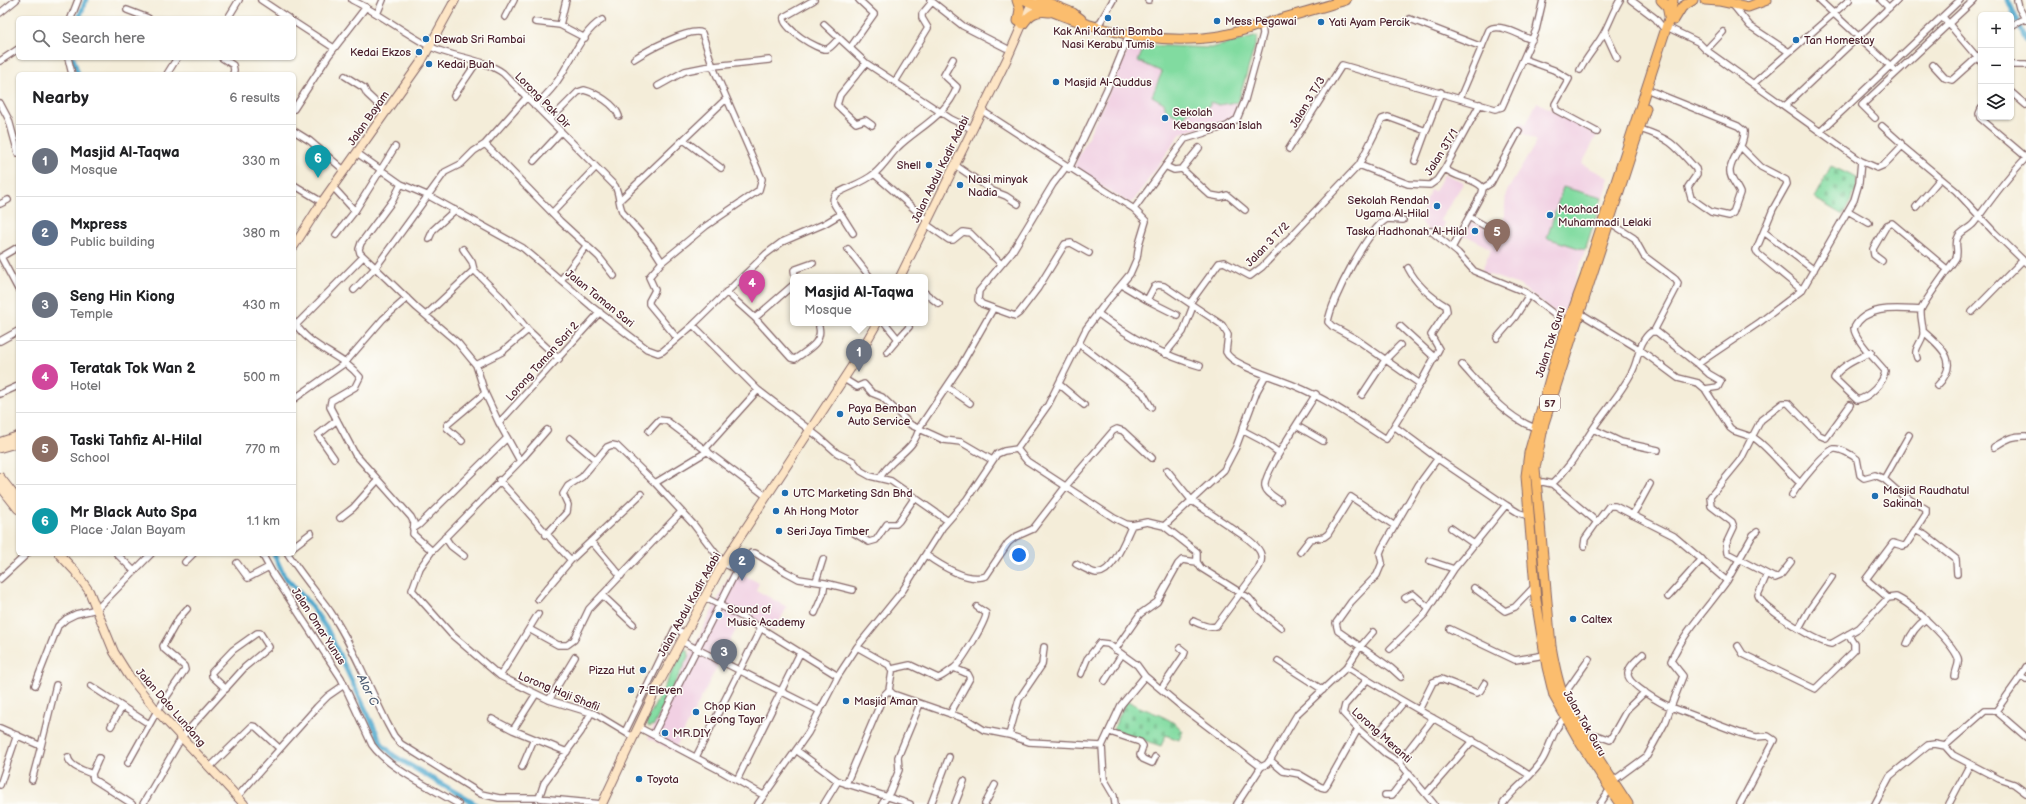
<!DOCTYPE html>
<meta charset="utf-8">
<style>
body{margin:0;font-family:"Balsamiq Sans",sans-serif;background:#f6f6f6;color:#202124}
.controls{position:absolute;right:12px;top:12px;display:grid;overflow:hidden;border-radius:6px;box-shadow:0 1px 3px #0004}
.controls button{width:36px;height:36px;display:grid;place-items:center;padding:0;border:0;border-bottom:1px solid #e0e0e0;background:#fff;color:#202124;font:20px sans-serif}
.you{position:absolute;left:1019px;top:555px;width:14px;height:14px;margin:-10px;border:3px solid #fff;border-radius:50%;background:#1a73e8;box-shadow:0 0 0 6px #1a73e833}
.badge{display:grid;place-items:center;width:26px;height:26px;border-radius:50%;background:#7c3aed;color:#fff;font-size:13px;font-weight:700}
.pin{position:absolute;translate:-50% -33px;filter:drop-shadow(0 1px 2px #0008)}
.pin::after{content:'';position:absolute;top:21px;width:14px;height:12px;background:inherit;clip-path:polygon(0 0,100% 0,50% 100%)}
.popup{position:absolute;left:790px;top:274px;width:138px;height:52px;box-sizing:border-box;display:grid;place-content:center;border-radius:6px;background:#fff;filter:drop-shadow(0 1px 3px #0005);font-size:13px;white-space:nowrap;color:#757577}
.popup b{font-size:15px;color:#202124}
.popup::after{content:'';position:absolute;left:50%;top:100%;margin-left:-8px;border:8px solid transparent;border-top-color:#fff}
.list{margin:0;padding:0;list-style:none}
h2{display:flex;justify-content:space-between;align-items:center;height:52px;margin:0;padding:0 16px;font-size:17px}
h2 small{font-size:13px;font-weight:400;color:#757577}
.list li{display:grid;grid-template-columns:26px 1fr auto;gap:12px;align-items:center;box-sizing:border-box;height:72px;padding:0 16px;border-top:1px solid #e0e0e0}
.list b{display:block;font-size:15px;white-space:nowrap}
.list p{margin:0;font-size:13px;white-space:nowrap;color:#757577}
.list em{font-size:13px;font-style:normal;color:#757577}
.icon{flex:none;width:22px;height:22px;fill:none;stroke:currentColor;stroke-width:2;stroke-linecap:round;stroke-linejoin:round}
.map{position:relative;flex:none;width:2026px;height:804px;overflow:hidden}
.search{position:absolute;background:#fff;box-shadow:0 1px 3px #0004;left:16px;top:16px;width:280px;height:44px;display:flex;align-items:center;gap:10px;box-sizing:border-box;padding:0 14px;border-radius:6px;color:#757577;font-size:15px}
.panel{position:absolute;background:#fff;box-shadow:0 1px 3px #0004;left:16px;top:72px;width:280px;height:484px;border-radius:6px}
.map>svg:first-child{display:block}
</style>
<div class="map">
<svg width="2026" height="804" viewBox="0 0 2026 804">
<defs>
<pattern id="cemetery-stones" width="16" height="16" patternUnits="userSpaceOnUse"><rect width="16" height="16" fill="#81dba0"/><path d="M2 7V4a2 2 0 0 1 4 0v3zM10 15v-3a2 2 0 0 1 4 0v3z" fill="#71bc8a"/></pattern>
</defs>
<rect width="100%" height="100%" fill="#fdfcf7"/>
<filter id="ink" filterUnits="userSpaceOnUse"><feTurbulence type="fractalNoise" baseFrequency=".025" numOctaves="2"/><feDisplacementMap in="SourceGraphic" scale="8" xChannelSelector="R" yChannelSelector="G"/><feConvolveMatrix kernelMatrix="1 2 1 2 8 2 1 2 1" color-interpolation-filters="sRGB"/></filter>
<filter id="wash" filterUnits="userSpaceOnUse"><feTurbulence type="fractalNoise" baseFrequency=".012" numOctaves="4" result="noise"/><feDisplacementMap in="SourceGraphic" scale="16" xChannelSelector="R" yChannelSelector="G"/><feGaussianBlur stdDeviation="0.9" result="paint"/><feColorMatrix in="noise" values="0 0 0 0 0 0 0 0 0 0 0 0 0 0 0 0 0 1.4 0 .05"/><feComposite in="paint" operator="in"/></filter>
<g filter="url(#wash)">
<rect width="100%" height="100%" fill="#f4edd9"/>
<path fill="#f1d0e3" d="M1258,36L1232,120L1181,133L1134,200L1129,203L1077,171L1074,166L1108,95L1130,45L1211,48Z
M1537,102L1597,135L1582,164L1609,178L1563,318L1519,285L1481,272L1491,249L1469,237H1462L1471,221L1487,229L1491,226L1503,231L1506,193L1537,141L1517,130L1521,122L1526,124Z
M1444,174L1464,182L1440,220L1445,223L1439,235L1430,232L1419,220L1430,190L1435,191Z
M733,569L759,583L756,590L787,607L774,632L744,614L674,751L648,738Z"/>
<path fill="url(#cemetery-stones)" stroke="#667d66" d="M1831,166L1857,178L1856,191L1843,215L1814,198Z
M1126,700C1145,712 1168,714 1183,731L1179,740L1166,735L1161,746L1114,730V728Z"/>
<path fill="#81dba0" stroke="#667d66" d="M1258,36L1238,102L1219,105L1210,102V106L1187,112L1183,120L1166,110L1164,103L1152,96L1162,72L1138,61L1145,45L1211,48Z
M1563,187L1602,198L1585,250L1547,238Z
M684,649L688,650L689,655L654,725L649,727L646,722Z"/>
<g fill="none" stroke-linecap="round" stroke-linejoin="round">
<path stroke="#50a8cd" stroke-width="5" d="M2008,0L2026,41
M79,18L86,0
M73,58L78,74
M274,554L284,576L309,603L328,631L382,744L394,756L475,804"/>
</g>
</g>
<g filter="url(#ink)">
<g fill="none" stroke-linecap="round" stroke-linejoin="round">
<g stroke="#866768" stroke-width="8">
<path id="minor" d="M261,0L288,18
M352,0C379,13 404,33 431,47C454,58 482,58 503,73L615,186C620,195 618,204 623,213L651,245L662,262
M814,0L784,17C781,27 818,51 827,49C832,47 836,41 839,38
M930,0L963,26L1006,48
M1148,0H1149
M1631,0L1655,18L1665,30
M1819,0L1897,72
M1881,0L1889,8
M2017,0L2019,8L2026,20
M1733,5L1750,26L1789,52
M127,10L148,18
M0,13L16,0
M377,14L383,0
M505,17L514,0
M1943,17L1981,62
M71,18L78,0
M228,18L239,0
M1410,19L1482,47
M294,22L334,48
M535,22L560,25L585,38
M824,24L866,63L951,119L972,129
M560,25L566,0
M1098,26L1113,0
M2011,26L2025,18
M1671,29L1698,42L1706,50
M1605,32L1617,58
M850,48L874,14L859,0
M68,58L72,74
M222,58L233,65L234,70L233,74
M634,59C646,51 690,27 702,33L713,67L762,179L759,190L706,226L662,262L649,277L655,290L649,301V304L677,338
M1524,59L1554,70L1569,79L1555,104L1556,110L1597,132
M0,61L18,49
M866,63L840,95L837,105L856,123L865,120L872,125
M1933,65L1945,78L1952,80L1981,54
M2011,65H2026
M1580,70C1587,56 1598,45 1605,31C1610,21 1614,10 1620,0
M167,74L177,58
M345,76L364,88L367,94L386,112
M895,82L928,28L922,18V14L932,2
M1754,83L1849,0
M658,86L685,71L705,67L769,60
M2011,92L2026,105
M454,96L477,62
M1460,98L1489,30C1499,22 1521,36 1532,40
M0,103L9,120L18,153
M535,106C543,98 552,90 558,80C571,62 582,31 602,20
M1785,106L1897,0
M294,109L329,55L366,7
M1981,109L1979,114L1980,118L2026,157
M981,110L1134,209L1185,139L1227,126L1237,119L1245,100L1263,34L1262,25
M1875,118L1862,105L1974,0
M550,120L578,92L584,90C596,93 615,104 619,116
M1882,126L1901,143L1902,146L1956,191L1994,232L2026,263
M1640,129C1671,139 1674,144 1696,169L1697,174L1688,187L1691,198L1711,212L1729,216L1733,213L1740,193C1737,185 1729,178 1730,170C1732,156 1745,146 1744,131L1738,126L1651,91
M294,131L310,141L345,171
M1821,131L1960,0
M684,140L721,168
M485,144L560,221L599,257L614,276
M1741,147L1761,167L1786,180L1787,184L1773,209L1756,250L1758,254L1802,290
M1289,149L1342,65L1495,109L1502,107L1536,30L1543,0
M357,153L401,184L429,196L523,248L591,306L647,349L658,353L663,351L693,325L766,254L782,242L824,224L841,214C837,208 829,201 836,194C848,187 863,183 874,174C883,167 890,155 898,147C919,127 946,116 957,87L944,75L953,59
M534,161L561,132
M1415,161L1426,131
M1861,161L1877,168L1884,165L1902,146
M955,165L993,191L1006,196L1018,204
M1359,165L1408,184L1430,185L1437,180L1445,168L1480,104
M1165,166L1174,170L1182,169L1199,148
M1066,167L1053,184L1012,252L979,291L978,300L982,304L1015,316L1019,313L1038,288L1065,244L1071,243L1089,253
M1445,168C1455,179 1474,177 1483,188
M1069,169L1107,89L1129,35
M1182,169L1210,195L1221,197L1227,195L1245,210
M874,174L928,221
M401,184L393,200L361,243L359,249L360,253L417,308L458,343L476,365L485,393L499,423L520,461
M294,185L322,202
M333,187L355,211
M1483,188L1491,183L1519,131
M620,200L726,99
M0,204L8,200
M1916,207L1940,179
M1848,211L1869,223
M552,213L596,167
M841,214L853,233
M1469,217L1487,227
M1403,220L1387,219C1368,229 1331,300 1328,322L1332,326L1356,339L1420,384
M1609,222L1634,238L1644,256L1675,279L1678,283L1677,287L1654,331
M926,224L949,240H953L963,232L970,233L1001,264
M1431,231L1458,253L1474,271L1525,292L1567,324
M1764,232L1814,270
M336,235L355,211L395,147
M429,239L433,230L455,210
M1452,248L1482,193L1483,188
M463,249L472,262L474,270L503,299L528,330L559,359
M848,249L870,277
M1,257L18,289
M1,257L18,247
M1882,261L1874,255L1873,249L1887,225L1892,223L1948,270
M795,277L794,270L796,269L813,263
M561,280L587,245
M1122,285L1147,300L1177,315
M354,290L376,267L445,172L461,164L474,151L485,144L526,98
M726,292L755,318L791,358L795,359C807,350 823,343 819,327
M925,293L939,304
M1147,300L1154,287L1158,285L1164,286L1222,325L1228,335L1226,352C1231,364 1267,375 1280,380C1322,395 1349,415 1386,439L1420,384L1439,349L1431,335L1447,311L1446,306C1429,296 1417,285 1408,268
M1190,303L1219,263L1224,262L1250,276L1262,267L1359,165L1382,119L1388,117L1426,131L1441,92
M1972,312L2023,260
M1097,313C1129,337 1161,355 1200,366
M1580,313L1639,349L1678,378L1698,383L1705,389L1730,428L1734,431L1752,437L1761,420L1783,403H1788L1819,435L1826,438L1850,405
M426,315L474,270
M755,318L793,285
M294,322C312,350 342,354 360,377L355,387L331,401L330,407L355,454L411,517L414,523L413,534L432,551
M885,323L898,339L909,327
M296,325L363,257
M693,325L758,390L820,438L837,453L853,461L861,471L870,476L891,481L948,521
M1400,326L1435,358
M1923,331C1942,348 1961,362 1937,386
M1497,338L1515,317L1529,295
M0,341L18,331
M1079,344L1143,393L1151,407
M887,352L898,339
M1871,352C1860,358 1839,366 1834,378L1857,400C1868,398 1884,383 1885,371C1877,361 1854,339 1854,328C1866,304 1899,309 1921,310
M1165,354L1183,332L1193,306
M1917,358C1913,349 1921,344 1923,335C1924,327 1920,318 1921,310C1923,303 1950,267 1956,258C1959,251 1954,243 1958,237C1961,231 1969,229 1974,223C1990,201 2006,178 2026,158
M1698,364L1709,374L1721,381L1718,387L1705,389
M476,365L502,352L528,330
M1462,365C1483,388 1505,417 1535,428
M844,379L857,387L864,384L872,393L882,397L911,425L944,440L961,442L992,460
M1059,384L1084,405
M947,387L970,403
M0,394L18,386
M1362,395L1385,360L1400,345
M294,399L345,363L383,319L407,298
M499,423L600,312
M1297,426L1323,441
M1394,426L1441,461L1506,505L1519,513L1529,516
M1593,429L1621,442L1658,450
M547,430L520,461L432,551L420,568L412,590L452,635L500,676L549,700L595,714L633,737
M1242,430L1261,440L1278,452
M649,431L659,420L667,421L766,496
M570,438L596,460
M462,441L447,428V425L485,393
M1994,447C2006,440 2012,435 2026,436
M705,449L758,390
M1017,449L1027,461L1114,518L1126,524L1132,525L1147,522L1164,526L1224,470L1236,447L1257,391L1266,375
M334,458L318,435L337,420
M1167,470L1192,501L1248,539C1259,548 1266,555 1258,569L1216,626C1209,629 1200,624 1193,621
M880,478C890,458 915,451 919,428L960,367L993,309
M1884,479L1909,435
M499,480C524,506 545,534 571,560
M655,483L708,451
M1536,483L1543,482L1552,484C1572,466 1582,444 1597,423C1609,406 1622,391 1632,372C1639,359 1638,342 1651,332H1657L1696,363L1698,364L1705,359L1760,322L1802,290L1854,200L1859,183L1861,161L1706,50L1723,32
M1800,483C1788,473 1763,441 1752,437L1741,459L1710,497L1711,506L1732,522L1734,527L1726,544L1727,553L1767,574L1758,595C1762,608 1817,642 1831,644L1859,628L1888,598L1896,597C1912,604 1951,641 1958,658C1960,664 1955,670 1955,676
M1552,484L1597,522L1609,506H1615L1674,536L1727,581L1753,535L1757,532
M1792,495C1798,485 1824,452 1834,449C1840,448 1852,455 1857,459L1860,475L1864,478L1875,475L1884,479L1902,495L1926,509V514L1906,545L1903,546L1893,543L1866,579L1888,598
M1280,501C1275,497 1266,493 1265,486C1262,475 1307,409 1316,394
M1632,515L1638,506L1650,484
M340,518L353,508L377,481
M1164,526L1197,552V562L1201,568L1249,598L1258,609L1281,628
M1451,528L1474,544
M413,529L419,525L507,438
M1915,530L1925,535L1956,559L1957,574
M854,533L869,542L876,540L887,524H896L899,521L915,497
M546,535L567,512L568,505L563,494L568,486L582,477L607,447L612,445L617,446L655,483L694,525L723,563L737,570
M445,537L451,546L464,556
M591,541L621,576
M294,546L311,533
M1584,546L1585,539L1597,522
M1300,552L1310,539L1324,537L1328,534L1351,497L1395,526
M117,554L134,571
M262,554L273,574L341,678L372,745C389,769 432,788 458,804
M288,554C301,574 316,592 330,611C352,644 369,687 387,723L394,736L401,744L481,794L499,798H539L602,804
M926,555C940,565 967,583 986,576L1008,543L1015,537L1033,529L1066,486L1113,431L1117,429L1123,431L1152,458
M1430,561L1454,569
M185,562L193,554
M237,563L248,578L269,567
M1076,564C1082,567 1090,572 1096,573C1113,575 1126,537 1132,525
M1767,574L1775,578L1780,576L1791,562
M0,579L27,554
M816,581L823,559
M1474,588L1505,611L1515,607L1535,586
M602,595L633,624
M704,597L746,619L838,676
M1668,597L1702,559
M1405,598L1413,594L1429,608
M538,599L571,560L641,494
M815,613L823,594L825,583
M1799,628L1809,610L1832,577
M529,629L558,645H567L574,640L589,609L681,512
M1450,629L1515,660L1545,655
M681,641L820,711
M1907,644C1911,633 1916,626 1926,619
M1738,646L1743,654L1815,689L1854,651V643L1848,634
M857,647L889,665L892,672L889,690L893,694L968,720L984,730L1009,735L1029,742L1102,746L1121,705L1145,676
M1390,649L1425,614L1454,569L1506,505
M1115,650L1140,614L1157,602L1178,564L1182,560L1197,562
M1643,654C1638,659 1628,666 1628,674C1627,684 1662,704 1671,707L1683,676L1671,661C1683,633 1709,606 1727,581
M1278,661L1323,690
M1347,667C1406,705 1470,737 1529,775
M2026,667L2021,676L2026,679
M892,669L910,665L938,678C944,676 949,671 954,668C961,663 987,620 986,613L977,607
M1081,674L1087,659L1100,643L1108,644L1137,665L1145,676L1182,707L1261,767
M500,676L538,614
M1401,677L1391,668L1338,631L1336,623L1351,602L1377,575L1382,563L1380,553L1382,548L1419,484L1438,458
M1367,680L1345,705L1343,713L1358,729L1386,754L1399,762L1434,804
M1105,681L1122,654
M35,685L58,626L66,619L76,614L97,609L151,554
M91,686L149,724
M1161,689L1184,655L1185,652L1180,648
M1563,696L1589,659
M549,700L575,657
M1419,710L1433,682L1441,679L1477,693L1480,691L1485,683
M1996,711L2021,676
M950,714L970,678L968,674L954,668
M492,719L513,730L567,752
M111,726L122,707
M638,727L723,772L763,795
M0,728L41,746L56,685
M513,730L536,694
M625,732L675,629L684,633
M1110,732L1140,742L1143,746L1140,755L1143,759L1152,763L1155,757
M1379,732L1404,702
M653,735L737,570L751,553H755L786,572L799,579L825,583L853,590
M1009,735L1019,699L1042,665L1044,647
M1588,739L1596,735L1610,740L1628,708L1645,692
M1102,746L1104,779L1114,796L1115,804
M1945,746L1985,711H1996L2026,737
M796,750L838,781L910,804
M68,757C70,767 83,770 92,774
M696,757L761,628
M99,758L92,774L93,779L132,804
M1270,760L1283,771L1299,774L1321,787L1325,788L1358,729
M1399,762L1433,718
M128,763L157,711L185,670L184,666L164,649L163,646L179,618L187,609
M210,767L252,726L256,727L279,748
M522,767L534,739
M32,780L41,746
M737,780L800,653
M1613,781L1647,756L1666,721L1671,707L1740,733L1756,737L1768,736L1774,740L1740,804
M846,784L884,695L889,690
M0,785L17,735
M1426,794L1473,740
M1385,795H1392L1409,773
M237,797L317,707L328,696L344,685
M539,798L544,783L581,732L591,713
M143,804L182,737L245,667L269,647L260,633H257L233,650L212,672V676L226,689
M758,804L808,733L838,676L857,647L903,590L942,528L967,499L997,454L1004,451L1017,449L1048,405L1086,329L1104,305L1130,274L1137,258L1139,244L1146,221L1134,209
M824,804L838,781
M882,804L890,792L899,770L898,757L920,704
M931,804L949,757
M955,804L964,781
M985,804L995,785
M1237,804L1261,767L1267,764L1270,760L1298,713L1347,667L1360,647L1373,632
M1503,804C1514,787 1533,777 1543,759C1551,745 1553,727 1567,716
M1600,804L1610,789
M1875,804L1890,776L1923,749L1928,745L1935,744L1945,746L1953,755L1999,779L2014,784L2026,793
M1949,804L1970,764"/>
</g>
<g stroke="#866768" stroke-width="10">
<path id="secondary" d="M294,246L322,202L421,62L455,0
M900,277L1008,57L1033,0
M0,442L18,436
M0,448L14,444
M0,477L18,500
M0,486L18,509
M59,554L75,571L89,591L114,652L129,676L157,711L244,804
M602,804L657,687L723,563L856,360L877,323"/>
</g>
<g stroke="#866768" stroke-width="11">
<path id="primary" d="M1017,0L1020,9L1018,21
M1025,0C1085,28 1154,47 1220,36C1236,33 1252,27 1267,23C1294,15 1320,8 1346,0
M1041,0L1073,13L1081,19
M1661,0L1667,6L1669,16
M1705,0L1718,1
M1715,0L1748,7L1767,0
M1674,20L1682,7L1693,0
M1023,24C1030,14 1036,10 1049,12
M1620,804L1581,744L1554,696L1547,667L1536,600L1526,476L1529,453L1557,354L1585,277L1669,19L1673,0
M1628,804C1606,770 1580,733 1564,697C1557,681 1554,663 1551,646L1535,468L1544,423L1646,108"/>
</g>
<use href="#minor" stroke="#fff" stroke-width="5.5"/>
<use href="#secondary" stroke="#fde5c5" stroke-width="8"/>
<use href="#primary" stroke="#fbbd6e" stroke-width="9"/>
</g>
</g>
<g fill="#1f6fb2" stroke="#fdfcf7" stroke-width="1.5">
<circle cx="1108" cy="18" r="4"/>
<circle cx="1217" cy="21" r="4"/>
<circle cx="1321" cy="22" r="4"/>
<circle cx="426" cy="39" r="4"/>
<circle cx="1796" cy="40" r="4"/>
<circle cx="419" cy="52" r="4"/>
<circle cx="429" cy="64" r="4"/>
<circle cx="1056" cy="82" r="4"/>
<circle cx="1165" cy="118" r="4"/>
<circle cx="929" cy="165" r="4"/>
<circle cx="960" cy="185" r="4"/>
<circle cx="1437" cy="206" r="4"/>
<circle cx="1550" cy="215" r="4"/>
<circle cx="1475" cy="231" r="4"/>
<circle cx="840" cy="414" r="4"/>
<circle cx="785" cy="493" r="4"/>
<circle cx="1875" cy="496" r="4"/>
<circle cx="776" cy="511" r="4"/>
<circle cx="779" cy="531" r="4"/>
<circle cx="719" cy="615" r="4"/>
<circle cx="1573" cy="619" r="4"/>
<circle cx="643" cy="670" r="4"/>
<circle cx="631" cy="690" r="4"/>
<circle cx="846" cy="701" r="4"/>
<circle cx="696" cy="712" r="4"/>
<circle cx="665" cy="733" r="4"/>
<circle cx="639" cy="779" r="4"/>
</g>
<g text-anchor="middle" stroke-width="3" stroke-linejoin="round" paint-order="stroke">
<rect fill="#fdfcf7" stroke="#806168" stroke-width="1" x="1540" y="395" width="20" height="16" rx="3"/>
<g font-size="10" font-weight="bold" fill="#4a1f2b">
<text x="1550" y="407">57</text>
</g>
<g font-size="11" fill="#4a1f2b" stroke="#fdfcf7" text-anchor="start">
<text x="1225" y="25">Mess Pegawai</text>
<text x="1329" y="26">Yati Ayam Percik</text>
<text x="1108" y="35" text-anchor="middle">Kak Ani Kantin Bomba<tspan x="1108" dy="13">Nasi Kerabu Tumis</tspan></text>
<text x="434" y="43">Dewab Sri Rambai</text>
<text x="1804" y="44">Tan Homestay</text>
<text x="411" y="56" text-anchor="end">Kedai Ekzos</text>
<text x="437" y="68">Kedai Buah</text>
<text x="1064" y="86">Masjid Al-Quddus</text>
<text x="1173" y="116">Sekolah<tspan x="1173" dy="13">Kebangsaan Islah</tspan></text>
<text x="921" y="169" text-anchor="end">Shell</text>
<text x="968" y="183">Nasi minyak<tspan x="968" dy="13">Nadia</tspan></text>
<text x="1429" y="204" text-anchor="end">Sekolah Rendah<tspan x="1429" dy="13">Ugama Al-Hilal</tspan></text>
<text x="1558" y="213">Maahad<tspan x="1558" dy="13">Muhammadi Lelaki</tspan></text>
<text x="1467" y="235" text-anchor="end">Taska Hadhonah Al-Hilal</text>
<text x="848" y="412">Paya Bemban<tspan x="848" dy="13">Auto Service</tspan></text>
<text x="1883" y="494">Masjid Raudhatul<tspan x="1883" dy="13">Sakinah</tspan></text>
<text x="793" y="497">UTC Marketing Sdn Bhd</text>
<text x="784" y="515">Ah Hong Motor</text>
<text x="787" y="535">Seri Jaya Timber</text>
<text x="727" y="613">Sound of<tspan x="727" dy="13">Music Academy</tspan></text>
<text x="1581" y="623">Caltex</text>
<text x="635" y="674" text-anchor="end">Pizza Hut</text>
<text x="639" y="694">7-Eleven</text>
<text x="854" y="705">Masjid Aman</text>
<text x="704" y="710">Chop Kian<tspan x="704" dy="13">Leong Tayar</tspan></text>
<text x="673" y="737">MR.DIY</text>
<text x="647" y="783">Toyota</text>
</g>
<g font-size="11" fill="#4a1f2b" stroke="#fdfcf7">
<text transform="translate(543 100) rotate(45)" y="4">Lorong Pak Dir</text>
<text transform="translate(1307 102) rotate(-59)" y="4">Jalan 3 T/3</text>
<text transform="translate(368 118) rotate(-55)" y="4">Jalan Bayam</text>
<text transform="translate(1441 152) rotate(-58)" y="4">Jalan 3T/1</text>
<text transform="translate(940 169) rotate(-64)" y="4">Jalan Abdul Kadir Adabi</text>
<text transform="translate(1267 244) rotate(-46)" y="4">Jalan 3 T/2</text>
<text transform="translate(600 298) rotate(39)" y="4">Jalan Taman Sari</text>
<text transform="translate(1550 342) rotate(-72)" y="4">Jalan Tok Guru</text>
<text transform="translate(542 361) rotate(-48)" y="4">Lorong Taman Sari 2</text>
<text transform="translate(689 604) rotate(-61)" y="4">Jalan Abdul Kadir Adabi</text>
<text transform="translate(319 626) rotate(57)" y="4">Jalan Omar Yunus</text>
<text transform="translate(559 691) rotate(22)" y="4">Lorong Haji Shafii</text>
<text transform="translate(171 707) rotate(49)" y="4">Jalan Dato Lundang</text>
<text transform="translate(1585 723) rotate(60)" y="4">Jalan Tok Guru</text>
<text transform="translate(1382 735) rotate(42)" y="4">Lorong Meranti</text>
</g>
<g font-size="12" font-style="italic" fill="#4d5d74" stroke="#fdfcf7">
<text transform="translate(368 690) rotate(64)" y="4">Alor C</text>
</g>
</g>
</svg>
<div class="controls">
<button>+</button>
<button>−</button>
<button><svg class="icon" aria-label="layers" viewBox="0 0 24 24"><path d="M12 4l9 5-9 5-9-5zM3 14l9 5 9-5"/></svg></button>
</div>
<div class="you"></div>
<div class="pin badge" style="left:859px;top:372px;background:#6b7280">1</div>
<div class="popup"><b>Masjid Al-Taqwa</b>Mosque</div>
<div class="pin badge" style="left:742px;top:581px;background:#5c6f8a">2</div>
<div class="pin badge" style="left:724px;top:672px;background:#6b7280">3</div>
<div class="pin badge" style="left:752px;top:303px;background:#d1479c">4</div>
<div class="pin badge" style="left:1497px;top:252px;background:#8d6e63">5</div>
<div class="pin badge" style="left:318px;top:178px;background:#0f9aa8">6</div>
<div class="search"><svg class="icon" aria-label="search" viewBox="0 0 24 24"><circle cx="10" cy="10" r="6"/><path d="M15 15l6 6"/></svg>Search here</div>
<section class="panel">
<h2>Nearby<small>6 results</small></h2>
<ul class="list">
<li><span class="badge" style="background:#6b7280">1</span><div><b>Masjid Al-Taqwa</b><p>Mosque</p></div><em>330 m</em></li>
<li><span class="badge" style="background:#5c6f8a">2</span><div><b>Mxpress</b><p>Public building</p></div><em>380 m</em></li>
<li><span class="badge" style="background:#6b7280">3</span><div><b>Seng Hin Kiong</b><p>Temple</p></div><em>430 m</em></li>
<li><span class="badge" style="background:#d1479c">4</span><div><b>Teratak Tok Wan 2</b><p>Hotel</p></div><em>500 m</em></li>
<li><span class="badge" style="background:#8d6e63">5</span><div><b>Taski Tahfiz Al-Hilal</b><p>School</p></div><em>770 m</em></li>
<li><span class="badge" style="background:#0f9aa8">6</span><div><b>Mr Black Auto Spa</b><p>Place · Jalan Bayam</p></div><em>1.1 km</em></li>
</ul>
</section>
</div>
